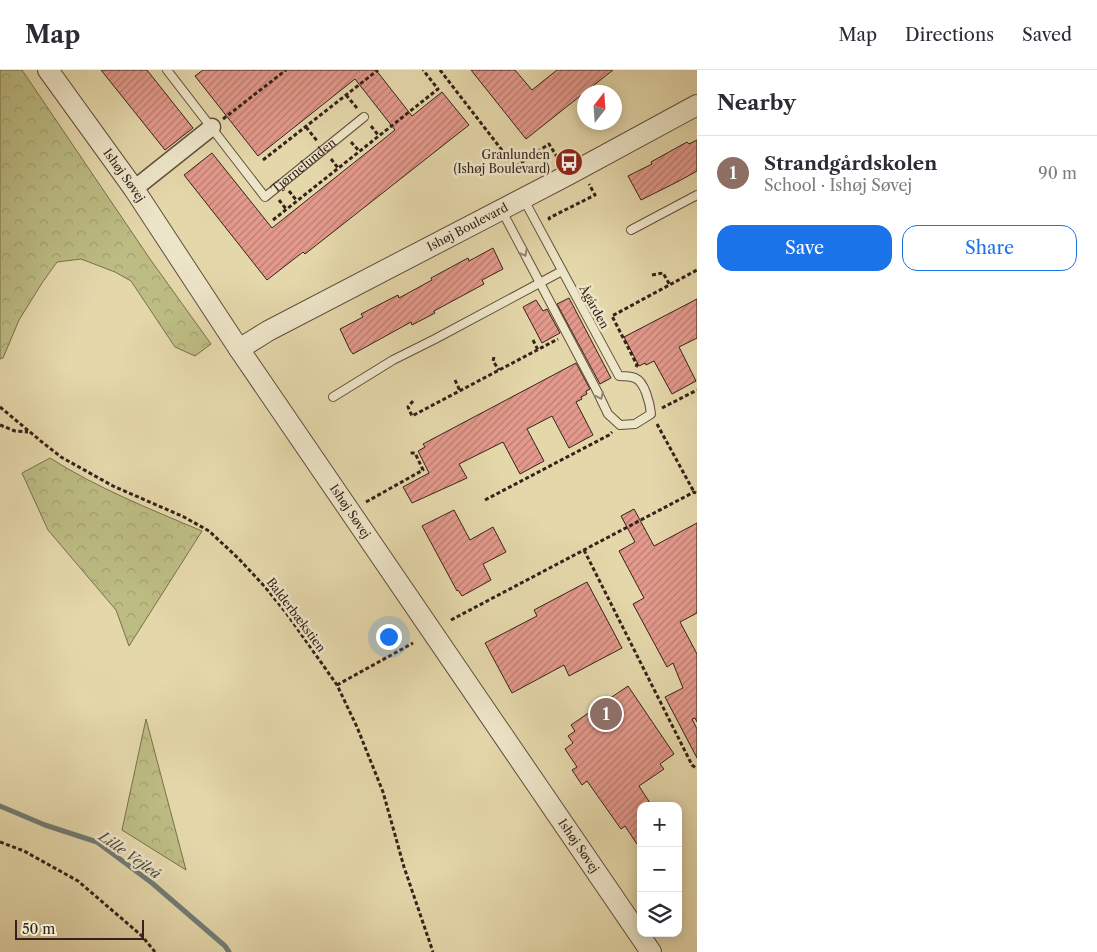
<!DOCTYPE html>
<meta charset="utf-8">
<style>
body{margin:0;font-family:"Libre Caslon Text",serif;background:#f7f7f7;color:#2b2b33}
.controls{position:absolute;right:15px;bottom:15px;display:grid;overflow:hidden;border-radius:10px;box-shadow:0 2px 12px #0003}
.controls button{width:45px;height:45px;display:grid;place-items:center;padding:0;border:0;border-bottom:1px solid #e1e1e2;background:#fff;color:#2b2b33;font:25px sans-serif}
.compass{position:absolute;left:577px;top:15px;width:45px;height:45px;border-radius:50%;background:#fff;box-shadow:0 2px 12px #0003;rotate:17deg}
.scale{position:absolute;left:15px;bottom:12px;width:129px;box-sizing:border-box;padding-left:5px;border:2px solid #36221a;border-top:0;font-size:14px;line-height:18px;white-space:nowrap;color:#36221a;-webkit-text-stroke:4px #ede5c8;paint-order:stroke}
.you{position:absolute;left:388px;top:566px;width:18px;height:18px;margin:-12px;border:4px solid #fff;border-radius:50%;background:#1a73e8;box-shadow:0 0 0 8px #1a73e833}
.badge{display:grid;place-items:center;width:32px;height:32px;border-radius:50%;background:#1a73e8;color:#fff;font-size:16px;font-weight:700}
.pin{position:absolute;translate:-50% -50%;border:2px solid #fff;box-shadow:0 1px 5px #0006}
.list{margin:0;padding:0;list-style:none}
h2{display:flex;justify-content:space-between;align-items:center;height:65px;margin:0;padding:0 20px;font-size:21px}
h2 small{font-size:16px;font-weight:400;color:#7c7c81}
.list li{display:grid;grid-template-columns:32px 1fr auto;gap:15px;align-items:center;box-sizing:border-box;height:75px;padding:0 20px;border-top:1px solid #e1e1e2}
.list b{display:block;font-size:19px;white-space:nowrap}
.list p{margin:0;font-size:16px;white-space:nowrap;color:#7c7c81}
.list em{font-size:16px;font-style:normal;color:#7c7c81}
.actions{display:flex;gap:10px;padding:15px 20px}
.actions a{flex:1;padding:11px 0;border:1px solid #1a73e8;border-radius:15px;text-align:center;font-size:18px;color:#1a73e8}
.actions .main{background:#1a73e8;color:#fff}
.icon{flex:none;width:28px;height:28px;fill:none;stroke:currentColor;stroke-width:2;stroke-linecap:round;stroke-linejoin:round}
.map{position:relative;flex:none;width:697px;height:882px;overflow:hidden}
header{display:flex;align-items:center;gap:30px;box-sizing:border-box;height:70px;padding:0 25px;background:#fff;border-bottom:1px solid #e1e1e2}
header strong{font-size:24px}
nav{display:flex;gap:28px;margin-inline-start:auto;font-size:18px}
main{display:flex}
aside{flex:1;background:#fff}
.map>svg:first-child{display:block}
</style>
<header>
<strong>Map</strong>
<nav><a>Map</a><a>Directions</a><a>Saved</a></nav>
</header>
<main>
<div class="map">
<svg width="697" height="882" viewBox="0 0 697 882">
<defs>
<pattern id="forest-crowns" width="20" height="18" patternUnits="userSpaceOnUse" patternTransform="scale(1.25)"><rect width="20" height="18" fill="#bcbc83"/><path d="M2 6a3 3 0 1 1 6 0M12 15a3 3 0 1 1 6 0" fill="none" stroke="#a2a171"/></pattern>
<pattern id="building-hatch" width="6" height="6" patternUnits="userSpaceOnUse" patternTransform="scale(1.25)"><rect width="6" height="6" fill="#e3998b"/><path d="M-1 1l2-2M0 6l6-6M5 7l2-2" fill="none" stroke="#b97c71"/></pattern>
</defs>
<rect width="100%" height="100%" fill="#e4d7aa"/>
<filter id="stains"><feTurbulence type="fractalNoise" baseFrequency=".004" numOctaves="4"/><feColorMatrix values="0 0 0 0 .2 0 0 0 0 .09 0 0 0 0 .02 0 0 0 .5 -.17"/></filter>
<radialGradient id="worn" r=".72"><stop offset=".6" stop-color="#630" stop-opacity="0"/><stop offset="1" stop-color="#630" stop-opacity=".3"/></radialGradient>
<path fill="url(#forest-crowns)" stroke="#796f4e" d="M0,0H22L150,189L211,274L195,286L175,277L131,211L115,202L81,189L57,192L42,213L19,250L3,288L0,289Z
M50,388C97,418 150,439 202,461L129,576L116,540L48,460L22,403Z
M146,649L186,800L122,760Z"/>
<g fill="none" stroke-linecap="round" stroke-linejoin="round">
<path stroke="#717c75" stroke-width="5" d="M0,736L45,755L97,772L152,813L225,876L229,882"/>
</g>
<path fill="url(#building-hatch)" stroke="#36221a" d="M101,0H147L193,58L165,80Z
M203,0H376L412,46L442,22L469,55L305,184L303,182L267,210L184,105L212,83L272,158L395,60L355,9L258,86L195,6Z
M471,0H515L532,20L557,0H613L526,69Z
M697,70V101L679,111L641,130L628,106L652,94L651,92L687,72L689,74Z
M493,178L503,199L482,210L484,214L434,241L435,243L412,255L411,252L353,284L350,280L340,259L363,247L361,244L398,225L399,228L432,210L431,208L468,188L469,191Z
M569,228L611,308L600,314L557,234Z
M697,229V268L679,277L696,311L672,324L654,291L646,295L645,293L639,296L624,267Z
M536,230L543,241L547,239L560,263L542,273L523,237Z
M576,293L590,319L586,321L587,324L581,327L582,329L576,332L593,365L569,378L552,346L527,359L544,391L520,404L503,372L459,394L467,408L412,433L403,417L429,403L418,381L425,377L423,374Z
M634,439L654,476L697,453V543L680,552L697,584V652L695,648L692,649L697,659V688L665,627L683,618L673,593L667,597L633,534L644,528L619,481L635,472L621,446Z
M454,440L470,470L493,457L506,482L483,494L491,510L462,526L458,520L457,521L422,456Z
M587,512L622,578L569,606L564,595L512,623L485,573L537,546L534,540Z
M628,616L674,684L660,694L664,699L639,716L652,736H641V780L625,756L621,759L587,711L582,715L572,700L577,697L565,679L573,673L568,666L575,661L571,655Z"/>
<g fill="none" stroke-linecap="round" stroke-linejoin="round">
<g stroke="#624f3e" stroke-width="10">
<g id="service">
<path id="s1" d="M167,0L265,127L364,47"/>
<path d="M502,141L596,319L608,344L620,355L635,354L651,344C650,334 645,312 635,308C630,306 623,306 619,306L523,128"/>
<path d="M631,160L697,125"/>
<path d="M333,327L393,290L435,269L562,201"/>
</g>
</g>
<g stroke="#624f3e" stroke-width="19">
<path id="minor" d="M134,119L212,57"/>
</g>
<g stroke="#624f3e" stroke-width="22">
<g id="tertiary">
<path id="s2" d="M48,0L134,119L239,279L651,882"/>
<path id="s3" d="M239,279L268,261L568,105L697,35"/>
</g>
</g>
<path stroke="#36221a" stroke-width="3" stroke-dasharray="4 2.5" stroke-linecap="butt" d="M440,0L515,97L549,74L559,90
M346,25L357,38
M223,49L286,0
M371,56L379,66
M306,57L318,72
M351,72L359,81
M331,89L338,98
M263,90L378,0
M289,121L297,131
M279,130L286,139
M273,150L438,19L423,0
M550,150L549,148L595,125L589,114
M652,205L663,203L670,215
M533,270L538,280
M494,287L493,291L499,300
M636,297L637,295L612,246L697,200
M455,310L460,321
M413,331L408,337L412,346L558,269
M0,337L42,372L61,387L113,416L184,447L209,461L238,488L266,518L287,544L337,615L357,657L383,722L404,797L433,882
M662,338L697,320
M657,354L694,422
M0,355L15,361L28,362
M485,430L609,365L612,362
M366,432L423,400L415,383H410
M584,480L692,695L697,699
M451,550L694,422L697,424
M337,615L413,573
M0,772L24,781L78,811L142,866L155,882"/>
<use href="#service" stroke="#ede5c8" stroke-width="8"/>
<use href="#minor" stroke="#ede5c8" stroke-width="16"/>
<use href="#tertiary" stroke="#ede5c8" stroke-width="20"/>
</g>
<defs><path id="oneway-chevron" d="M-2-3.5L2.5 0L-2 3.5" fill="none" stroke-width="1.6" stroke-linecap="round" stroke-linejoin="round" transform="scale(1.25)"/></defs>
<g stroke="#928471">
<use href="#oneway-chevron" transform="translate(524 183) rotate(62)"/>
<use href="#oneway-chevron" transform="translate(600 326) rotate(65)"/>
</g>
<defs>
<g id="bus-disc" transform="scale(1.4375)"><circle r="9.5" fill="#8f2418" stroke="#ede5c8"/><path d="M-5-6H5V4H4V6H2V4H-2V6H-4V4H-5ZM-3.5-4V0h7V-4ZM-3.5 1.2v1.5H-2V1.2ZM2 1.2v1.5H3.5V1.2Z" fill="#fff"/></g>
</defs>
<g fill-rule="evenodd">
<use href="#bus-disc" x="569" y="92"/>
</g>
<g text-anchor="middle" stroke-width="5" stroke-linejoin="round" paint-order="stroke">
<g font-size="12" fill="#36221a" stroke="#ede5c8" text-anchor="end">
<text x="550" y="89">Granlunden<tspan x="550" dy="14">(Ishøj Boulevard)</tspan></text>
</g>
<g font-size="12" fill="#36221a" stroke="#ede5c8">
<text dy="4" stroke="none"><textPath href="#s1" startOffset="210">Tjørnelunden</textPath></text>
<text dy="4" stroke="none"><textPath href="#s2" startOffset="130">Ishøj Søvej</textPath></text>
<text dy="4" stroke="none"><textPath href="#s3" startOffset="259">Ishøj Boulevard</textPath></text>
<text transform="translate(594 237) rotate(61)" y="4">Ågården</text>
<text dy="4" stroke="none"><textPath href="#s2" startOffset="535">Ishøj Søvej</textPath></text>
<text transform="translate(296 545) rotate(53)" y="4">Balderbækstien</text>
<text dy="4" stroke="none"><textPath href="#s2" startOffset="940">Ishøj Søvej</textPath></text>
</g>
<g font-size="14" font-style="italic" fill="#4e4840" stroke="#ede5c8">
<text transform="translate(130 785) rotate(35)" y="5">Lille Vejleå</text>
</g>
</g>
<rect width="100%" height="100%" filter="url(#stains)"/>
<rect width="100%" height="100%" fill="url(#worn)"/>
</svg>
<div class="controls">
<button>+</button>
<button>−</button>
<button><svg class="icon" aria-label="layers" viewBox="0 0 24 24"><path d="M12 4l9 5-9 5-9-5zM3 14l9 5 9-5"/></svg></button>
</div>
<svg class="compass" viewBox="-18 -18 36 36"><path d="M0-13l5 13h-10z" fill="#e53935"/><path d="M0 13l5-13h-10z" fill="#7c7c81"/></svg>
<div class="scale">50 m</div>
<div class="you"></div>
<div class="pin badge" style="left:606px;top:644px;background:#8d6e63">1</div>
</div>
<aside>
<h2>Nearby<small></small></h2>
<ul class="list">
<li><span class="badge" style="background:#8d6e63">1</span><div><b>Strandgårdskolen</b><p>School · Ishøj Søvej</p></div><em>90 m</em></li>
</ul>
<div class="actions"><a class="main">Save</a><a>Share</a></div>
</aside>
</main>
